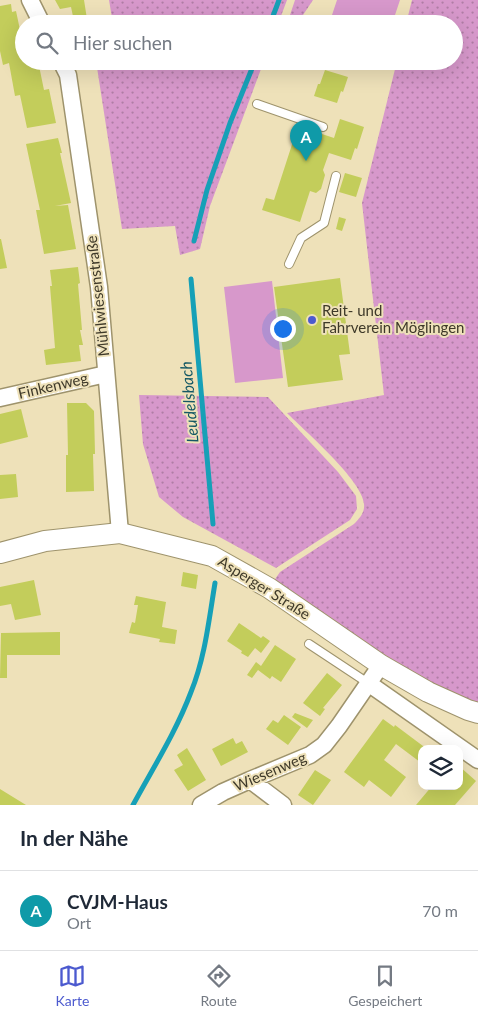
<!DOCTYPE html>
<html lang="de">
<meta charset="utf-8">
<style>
body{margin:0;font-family:Lato,sans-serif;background:#f2f2f3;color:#1f2937}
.controls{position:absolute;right:15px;bottom:15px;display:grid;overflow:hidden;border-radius:10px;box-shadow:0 5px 20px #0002}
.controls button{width:45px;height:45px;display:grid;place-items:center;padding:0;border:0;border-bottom:1px solid #e0e1e3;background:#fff;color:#1f2937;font:25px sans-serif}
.you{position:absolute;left:282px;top:328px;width:18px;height:18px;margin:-12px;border:4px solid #fff;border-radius:50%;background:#1a73e8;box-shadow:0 0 0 8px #1a73e833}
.badge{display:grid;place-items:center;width:32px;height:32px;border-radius:50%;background:#4c5acf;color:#fff;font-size:16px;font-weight:700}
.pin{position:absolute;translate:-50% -41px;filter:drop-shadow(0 1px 2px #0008)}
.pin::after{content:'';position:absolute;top:26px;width:18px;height:15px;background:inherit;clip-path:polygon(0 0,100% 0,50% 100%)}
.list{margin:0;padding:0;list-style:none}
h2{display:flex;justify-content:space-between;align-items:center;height:65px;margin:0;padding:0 20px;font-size:21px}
h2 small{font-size:16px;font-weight:400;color:#747a83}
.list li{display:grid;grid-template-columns:32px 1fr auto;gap:15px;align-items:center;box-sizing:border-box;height:80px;padding:0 20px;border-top:1px solid #e0e1e3}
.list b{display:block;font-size:19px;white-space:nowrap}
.list p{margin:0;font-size:16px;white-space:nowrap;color:#747a83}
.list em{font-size:16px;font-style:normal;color:#747a83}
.icon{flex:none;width:28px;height:28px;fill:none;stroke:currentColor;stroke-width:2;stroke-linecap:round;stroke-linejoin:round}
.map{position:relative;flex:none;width:478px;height:805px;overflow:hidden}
.search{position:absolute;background:#fff;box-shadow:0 5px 20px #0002;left:15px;right:15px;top:15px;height:55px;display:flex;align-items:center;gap:12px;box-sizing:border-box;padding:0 18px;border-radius:28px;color:#747a83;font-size:19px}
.sheet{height:145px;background:#fff}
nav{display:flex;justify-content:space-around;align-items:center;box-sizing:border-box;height:70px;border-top:1px solid #e0e1e3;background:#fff;font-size:14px;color:#747a83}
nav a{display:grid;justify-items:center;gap:2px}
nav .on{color:#4c5acf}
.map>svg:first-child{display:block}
</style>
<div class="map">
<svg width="478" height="805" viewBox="0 0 478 805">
<defs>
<pattern id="grass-dots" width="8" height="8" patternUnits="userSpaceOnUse" patternTransform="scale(1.25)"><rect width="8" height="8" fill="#d798cb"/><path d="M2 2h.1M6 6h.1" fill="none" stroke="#b07da5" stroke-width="1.8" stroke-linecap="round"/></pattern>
</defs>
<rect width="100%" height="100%" fill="#eee1b9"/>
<path fill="url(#grass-dots)" d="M109,0H287L278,24H109L112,18Z
M295,0H313L297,24H287Z
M412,0H478V713L269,588L280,572L354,524C360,518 365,512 364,504C363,481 304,430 287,413L384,395L362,203L397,61H454V24H406Z
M96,61H264L210,206L200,249L180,255L175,226L122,229Z
M139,395L268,397L338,472L356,496L357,509L350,520L276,568L183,517L159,497L143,444Z"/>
<path fill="#d798cb" d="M337,0H400L392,24H329Z
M272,281L283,378L235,383L224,287Z"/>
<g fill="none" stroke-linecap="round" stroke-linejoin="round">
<path stroke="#16a0b7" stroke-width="5" d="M270,24L279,0
M194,241L207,190L230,123L255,61
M191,279L213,524
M133,805C153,768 176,732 191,692C205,658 209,619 215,583"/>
</g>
<path fill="#c3cd5b" d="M55,0H84L87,19L74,21L71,7L60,9Z
M11,4L12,12L16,11L23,44H24V61H38L44,90L49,89L56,123L27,128L20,95L15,96L9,63L3,65L0,51V6Z
M325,70L348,77L343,92L341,91L337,103L314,96L318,84H320Z
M340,119L364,127L357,149L355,148L351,160L329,153L323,170L325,175L321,189L316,193L310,191L300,222L262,210L266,198L274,200L298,126L334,138Z
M58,138L62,153H60L71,203L55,206L68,205L76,249L44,254L36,210H40L26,144Z
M345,173L362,178L356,197L339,192Z
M339,217L346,219L342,231L336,229Z
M0,239H1L7,268L0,269Z
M78,267L80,283L78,284L82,330H80L83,345H79L81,361L46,365L44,350L55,348L50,286H52L50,270Z
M340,278L350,354L339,355L343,380L288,387L274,287Z
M67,403H86L94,411L95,454H93L94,491L66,492V455H68Z
M21,409L28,437L0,444V414Z
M16,474L18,497L0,499V475Z
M183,572L198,575L196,589L181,586Z
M34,580L41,615L15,620L11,604L0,606V587Z
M136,596L166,602L162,627L177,630L175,644L159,642L160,639L129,633L132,622L135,623L138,605H134Z
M239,623L261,638L263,636L270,641L261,653L255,648L248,657L241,653L242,651L227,641Z
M60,632V655H7V678H0L1,633Z
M275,645L296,659L281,682L272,676L270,679L258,670L252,678L247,675L256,662L261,666Z
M327,673L342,685L323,708L325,709L320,716L303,703Z
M295,713L313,720L307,728L292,717Z
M284,715L301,727L288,745L266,729L273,720L278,723Z
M383,719L394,727L395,725L427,749H422V760L420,762L396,744L384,760L406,777L391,797L369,780L364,787L344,772Z
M233,738L236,744L242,741L248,752L221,766L212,749Z
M187,748L206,780L188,791L174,770L183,765L177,755Z
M459,766L476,781L455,805H416L432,786H459Z
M315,770L331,780L313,805L298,795Z
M0,789L26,805H0Z"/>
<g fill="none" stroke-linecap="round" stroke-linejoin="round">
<g stroke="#9e936c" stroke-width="10">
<path id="service" d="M257,104L323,127
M289,264L301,238L324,223L336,176
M309,644L368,683"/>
</g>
<g stroke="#9e936c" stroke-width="19">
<path id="minor" d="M30,0L42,24
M61,61L68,75L99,287L120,533
M0,398L106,374
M368,683L478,760
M250,780L283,805
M201,805L223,792L250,780L310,755L324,745L339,726L381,665"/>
</g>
<g stroke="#9e936c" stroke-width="22">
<path id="tertiary" d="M0,553L45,541L120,533L212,556L269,588L381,665L428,692L468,710L478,713"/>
</g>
<use href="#service" stroke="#fff" stroke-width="8"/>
<use href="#minor" stroke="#fff" stroke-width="16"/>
<use href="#tertiary" stroke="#fff" stroke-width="20"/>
</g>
<circle fill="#4c5acf" stroke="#eee1b9" stroke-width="2" cx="312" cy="320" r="5"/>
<g text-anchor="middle" stroke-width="4" stroke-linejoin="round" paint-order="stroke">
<g font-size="15" fill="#3e3929" stroke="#eee1b9">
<text transform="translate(98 296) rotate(-96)" y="5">Mühlwiesenstraße</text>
<text transform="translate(53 386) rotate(-13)" y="5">Finkenweg</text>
<text transform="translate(264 588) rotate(32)" y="5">Asperger Straße</text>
<text transform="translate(270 772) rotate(-23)" y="5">Wiesenweg</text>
</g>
<g font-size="15" fill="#3e3929" stroke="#eee1b9" text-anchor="start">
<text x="322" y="316">Reit- und<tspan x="322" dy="17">Fahrverein Möglingen</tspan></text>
</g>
<g font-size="16" font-style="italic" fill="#145864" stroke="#eee1b9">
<text transform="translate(189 402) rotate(-95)" y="6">Leudelsbach</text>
</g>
</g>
</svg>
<div class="controls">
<button><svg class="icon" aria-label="layers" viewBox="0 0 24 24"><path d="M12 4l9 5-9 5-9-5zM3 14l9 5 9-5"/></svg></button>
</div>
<div class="you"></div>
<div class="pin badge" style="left:306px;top:161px;background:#0f9aa8">A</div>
<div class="search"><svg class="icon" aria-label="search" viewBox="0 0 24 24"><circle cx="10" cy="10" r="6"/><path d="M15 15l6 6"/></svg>Hier suchen</div>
</div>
<section class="sheet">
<h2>In der Nähe<small></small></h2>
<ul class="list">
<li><span class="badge" style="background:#0f9aa8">A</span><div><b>CVJM-Haus</b><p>Ort</p></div><em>70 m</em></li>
</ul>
</section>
<nav>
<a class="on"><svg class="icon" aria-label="map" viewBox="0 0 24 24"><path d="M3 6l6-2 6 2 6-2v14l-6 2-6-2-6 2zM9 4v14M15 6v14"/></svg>Karte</a>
<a><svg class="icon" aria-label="directions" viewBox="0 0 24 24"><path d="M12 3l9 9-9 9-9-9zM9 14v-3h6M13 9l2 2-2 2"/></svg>Route</a>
<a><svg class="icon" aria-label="saved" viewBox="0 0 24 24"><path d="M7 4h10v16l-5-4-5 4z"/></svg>Gespeichert</a>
</nav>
